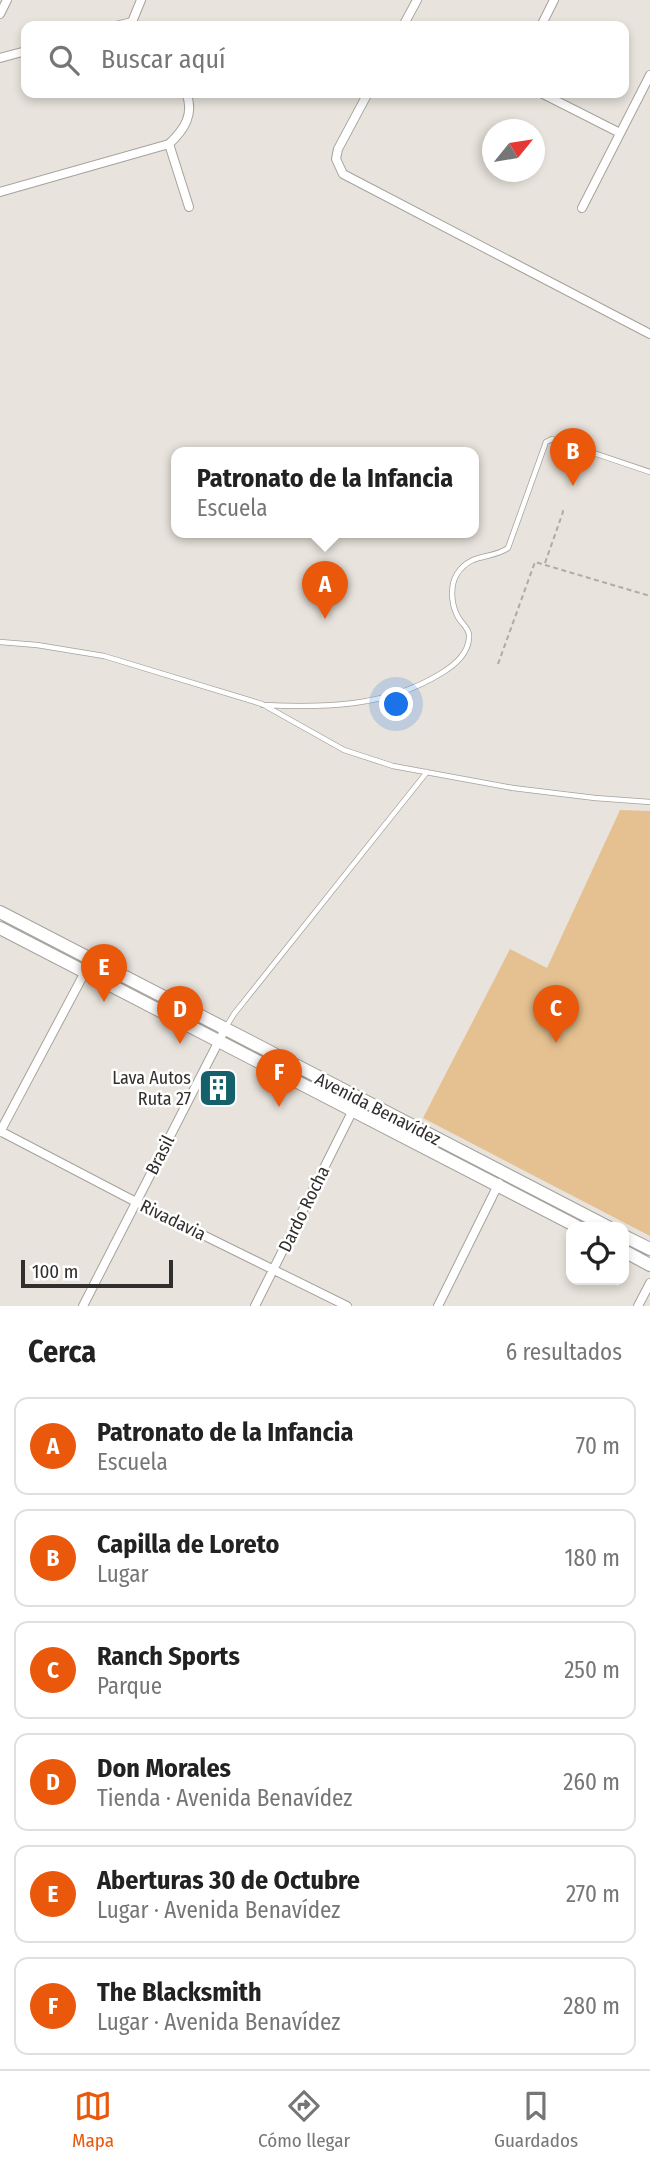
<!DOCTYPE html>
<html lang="es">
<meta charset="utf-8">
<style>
body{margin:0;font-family:"Fira Sans Condensed",sans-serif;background:#f2f2f2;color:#222}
.controls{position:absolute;right:21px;bottom:21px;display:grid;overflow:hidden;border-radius:14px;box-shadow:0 4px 10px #0003}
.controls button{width:63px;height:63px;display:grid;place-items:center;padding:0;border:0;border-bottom:2px solid #e0e0e0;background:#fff;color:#222;font:35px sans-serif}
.compass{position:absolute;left:482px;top:119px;width:63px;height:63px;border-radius:50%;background:#fff;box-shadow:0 4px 10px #0003;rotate:60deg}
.scale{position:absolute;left:21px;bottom:18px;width:152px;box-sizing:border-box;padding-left:7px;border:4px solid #312f2d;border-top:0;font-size:19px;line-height:24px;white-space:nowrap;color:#312f2d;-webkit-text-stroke:5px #fff;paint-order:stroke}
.you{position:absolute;left:397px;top:705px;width:24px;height:24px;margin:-18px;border:5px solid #fff;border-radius:50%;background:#1a73e8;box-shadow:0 0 0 10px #1a73e833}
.badge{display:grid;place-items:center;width:46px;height:46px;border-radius:50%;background:#ea580c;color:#fff;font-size:23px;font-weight:700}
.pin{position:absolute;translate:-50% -58px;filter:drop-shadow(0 2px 4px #0008)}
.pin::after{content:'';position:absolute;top:37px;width:24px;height:21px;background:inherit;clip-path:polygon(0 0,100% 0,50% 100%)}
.popup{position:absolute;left:171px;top:447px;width:308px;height:91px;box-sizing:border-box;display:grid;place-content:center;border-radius:14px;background:#fff;filter:drop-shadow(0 2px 5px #0005);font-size:23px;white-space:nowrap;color:#767676}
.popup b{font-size:26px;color:#222}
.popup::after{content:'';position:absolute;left:50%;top:100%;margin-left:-14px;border:14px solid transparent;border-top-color:#fff}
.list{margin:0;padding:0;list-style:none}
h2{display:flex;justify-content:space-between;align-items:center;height:91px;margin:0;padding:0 28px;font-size:30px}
h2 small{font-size:23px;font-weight:400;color:#767676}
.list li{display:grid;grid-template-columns:46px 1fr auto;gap:21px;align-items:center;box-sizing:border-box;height:98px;margin:0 14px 14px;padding:0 14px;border:2px solid #e0e0e0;border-radius:14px}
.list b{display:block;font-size:26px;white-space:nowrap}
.list p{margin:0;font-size:23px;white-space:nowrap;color:#767676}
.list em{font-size:23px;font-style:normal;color:#767676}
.icon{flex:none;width:38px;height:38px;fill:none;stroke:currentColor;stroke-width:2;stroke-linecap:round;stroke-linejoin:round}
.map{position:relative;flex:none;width:650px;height:1306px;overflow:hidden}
.search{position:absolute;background:#fff;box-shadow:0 4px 10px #0003;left:21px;right:21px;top:21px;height:77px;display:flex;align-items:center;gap:18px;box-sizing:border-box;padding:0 24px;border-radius:14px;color:#767676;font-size:26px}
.sheet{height:763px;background:#fff}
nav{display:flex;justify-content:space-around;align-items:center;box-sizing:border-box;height:98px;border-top:2px solid #e0e0e0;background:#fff;font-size:19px;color:#767676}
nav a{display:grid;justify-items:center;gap:4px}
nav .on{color:#ea580c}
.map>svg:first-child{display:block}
</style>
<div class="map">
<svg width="650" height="1306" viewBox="0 0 650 1306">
<rect width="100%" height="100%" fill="#e8e3dc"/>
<path fill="#e5c191" d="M620,810L650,811V1236L423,1118L510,949L547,968Z"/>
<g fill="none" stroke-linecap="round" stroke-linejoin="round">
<g stroke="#a6a29c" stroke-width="6">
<path id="service" d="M0,642L37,645L104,656L262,704L344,750L393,766L513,788L595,798L650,802
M263,705C324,708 386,707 440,674C452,667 468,655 469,638C470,628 461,624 457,615C451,603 450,585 457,574C471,552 491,560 508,548L546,442L552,439L650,472
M226,1027L234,1014L427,772"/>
</g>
<g stroke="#a6a29c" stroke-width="10">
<path id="minor" d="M0,14L7,0
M116,26L132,22L141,0
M403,26L417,0
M541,26L554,0
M0,58L26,51
M368,93L338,149L336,159L343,174L650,334
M541,93L620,133
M169,144L189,207
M0,192L169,144C184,130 195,114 186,93
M582,208L650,75
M0,1131L136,1202L347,1306
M0,1132L85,972
M83,1306L225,1029
M255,1306L352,1112
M438,1306L499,1183
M638,1306L650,1283"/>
</g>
<g stroke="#a6a29c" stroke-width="14">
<path id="secondary" d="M0,912L608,1227
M0,928L578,1227
M624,1236L650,1249
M624,1251L650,1265"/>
</g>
<path stroke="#afaba5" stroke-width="2" stroke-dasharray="5 3.5" stroke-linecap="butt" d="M545,563L563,512L562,508
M498,664L535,562L650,596"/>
<use href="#service" stroke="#fff" stroke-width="4.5"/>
<use href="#minor" stroke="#fff" stroke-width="8"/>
<use href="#secondary" stroke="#fff" stroke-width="12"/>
</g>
<defs>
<g id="building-square" transform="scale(2.0125)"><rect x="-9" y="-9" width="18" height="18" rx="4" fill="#14616c" stroke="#fff"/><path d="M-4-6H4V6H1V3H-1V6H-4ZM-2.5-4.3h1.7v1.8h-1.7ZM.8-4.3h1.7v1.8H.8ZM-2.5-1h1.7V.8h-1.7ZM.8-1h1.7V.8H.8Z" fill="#fff"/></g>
</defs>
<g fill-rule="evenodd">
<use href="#building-square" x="218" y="1088"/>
</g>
<g text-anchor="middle" stroke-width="5" stroke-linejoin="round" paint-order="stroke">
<g font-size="18" fill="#312f2d" stroke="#fff" text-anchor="end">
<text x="191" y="1084">Lava Autos<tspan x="191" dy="21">Ruta 27</tspan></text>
</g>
<g font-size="18" fill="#312f2d" stroke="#fff">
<text transform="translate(378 1109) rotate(27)" y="6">Avenida Benavídez</text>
<text transform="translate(160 1155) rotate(-63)" y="6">Brasil</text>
<text transform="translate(304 1209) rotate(-64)" y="6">Dardo Rocha</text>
<text transform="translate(173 1220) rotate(26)" y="6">Rivadavia</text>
</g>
</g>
</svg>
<div class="controls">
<button><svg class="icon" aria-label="locate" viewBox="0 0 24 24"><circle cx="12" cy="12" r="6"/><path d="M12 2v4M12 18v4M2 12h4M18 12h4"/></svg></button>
</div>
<svg class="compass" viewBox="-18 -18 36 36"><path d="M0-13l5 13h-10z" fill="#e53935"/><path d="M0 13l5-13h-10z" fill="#767676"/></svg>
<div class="scale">100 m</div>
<div class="you"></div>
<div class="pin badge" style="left:325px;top:619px">A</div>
<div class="popup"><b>Patronato de la Infancia</b>Escuela</div>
<div class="pin badge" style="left:573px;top:486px">B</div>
<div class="pin badge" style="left:556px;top:1043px">C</div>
<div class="pin badge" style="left:180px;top:1044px">D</div>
<div class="pin badge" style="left:104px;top:1002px">E</div>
<div class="pin badge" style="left:279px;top:1107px">F</div>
<div class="search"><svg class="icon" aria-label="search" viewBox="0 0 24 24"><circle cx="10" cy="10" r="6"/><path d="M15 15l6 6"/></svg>Buscar aquí</div>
</div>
<section class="sheet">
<h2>Cerca<small>6 resultados</small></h2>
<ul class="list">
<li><span class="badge">A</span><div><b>Patronato de la Infancia</b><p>Escuela</p></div><em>70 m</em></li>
<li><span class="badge">B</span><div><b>Capilla de Loreto</b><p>Lugar</p></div><em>180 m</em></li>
<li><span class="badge">C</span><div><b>Ranch Sports</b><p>Parque</p></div><em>250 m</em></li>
<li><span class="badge">D</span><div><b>Don Morales</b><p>Tienda · Avenida Benavídez</p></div><em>260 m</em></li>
<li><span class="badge">E</span><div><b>Aberturas 30 de Octubre</b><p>Lugar · Avenida Benavídez</p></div><em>270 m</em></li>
<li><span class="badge">F</span><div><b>The Blacksmith</b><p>Lugar · Avenida Benavídez</p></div><em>280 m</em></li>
</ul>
</section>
<nav>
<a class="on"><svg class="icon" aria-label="map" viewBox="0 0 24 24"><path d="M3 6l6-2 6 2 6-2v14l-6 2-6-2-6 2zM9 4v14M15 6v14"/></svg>Mapa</a>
<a><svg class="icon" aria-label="directions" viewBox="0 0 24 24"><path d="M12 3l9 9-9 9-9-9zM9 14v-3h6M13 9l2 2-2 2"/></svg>Cómo llegar</a>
<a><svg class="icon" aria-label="saved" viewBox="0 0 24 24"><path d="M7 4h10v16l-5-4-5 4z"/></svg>Guardados</a>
</nav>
